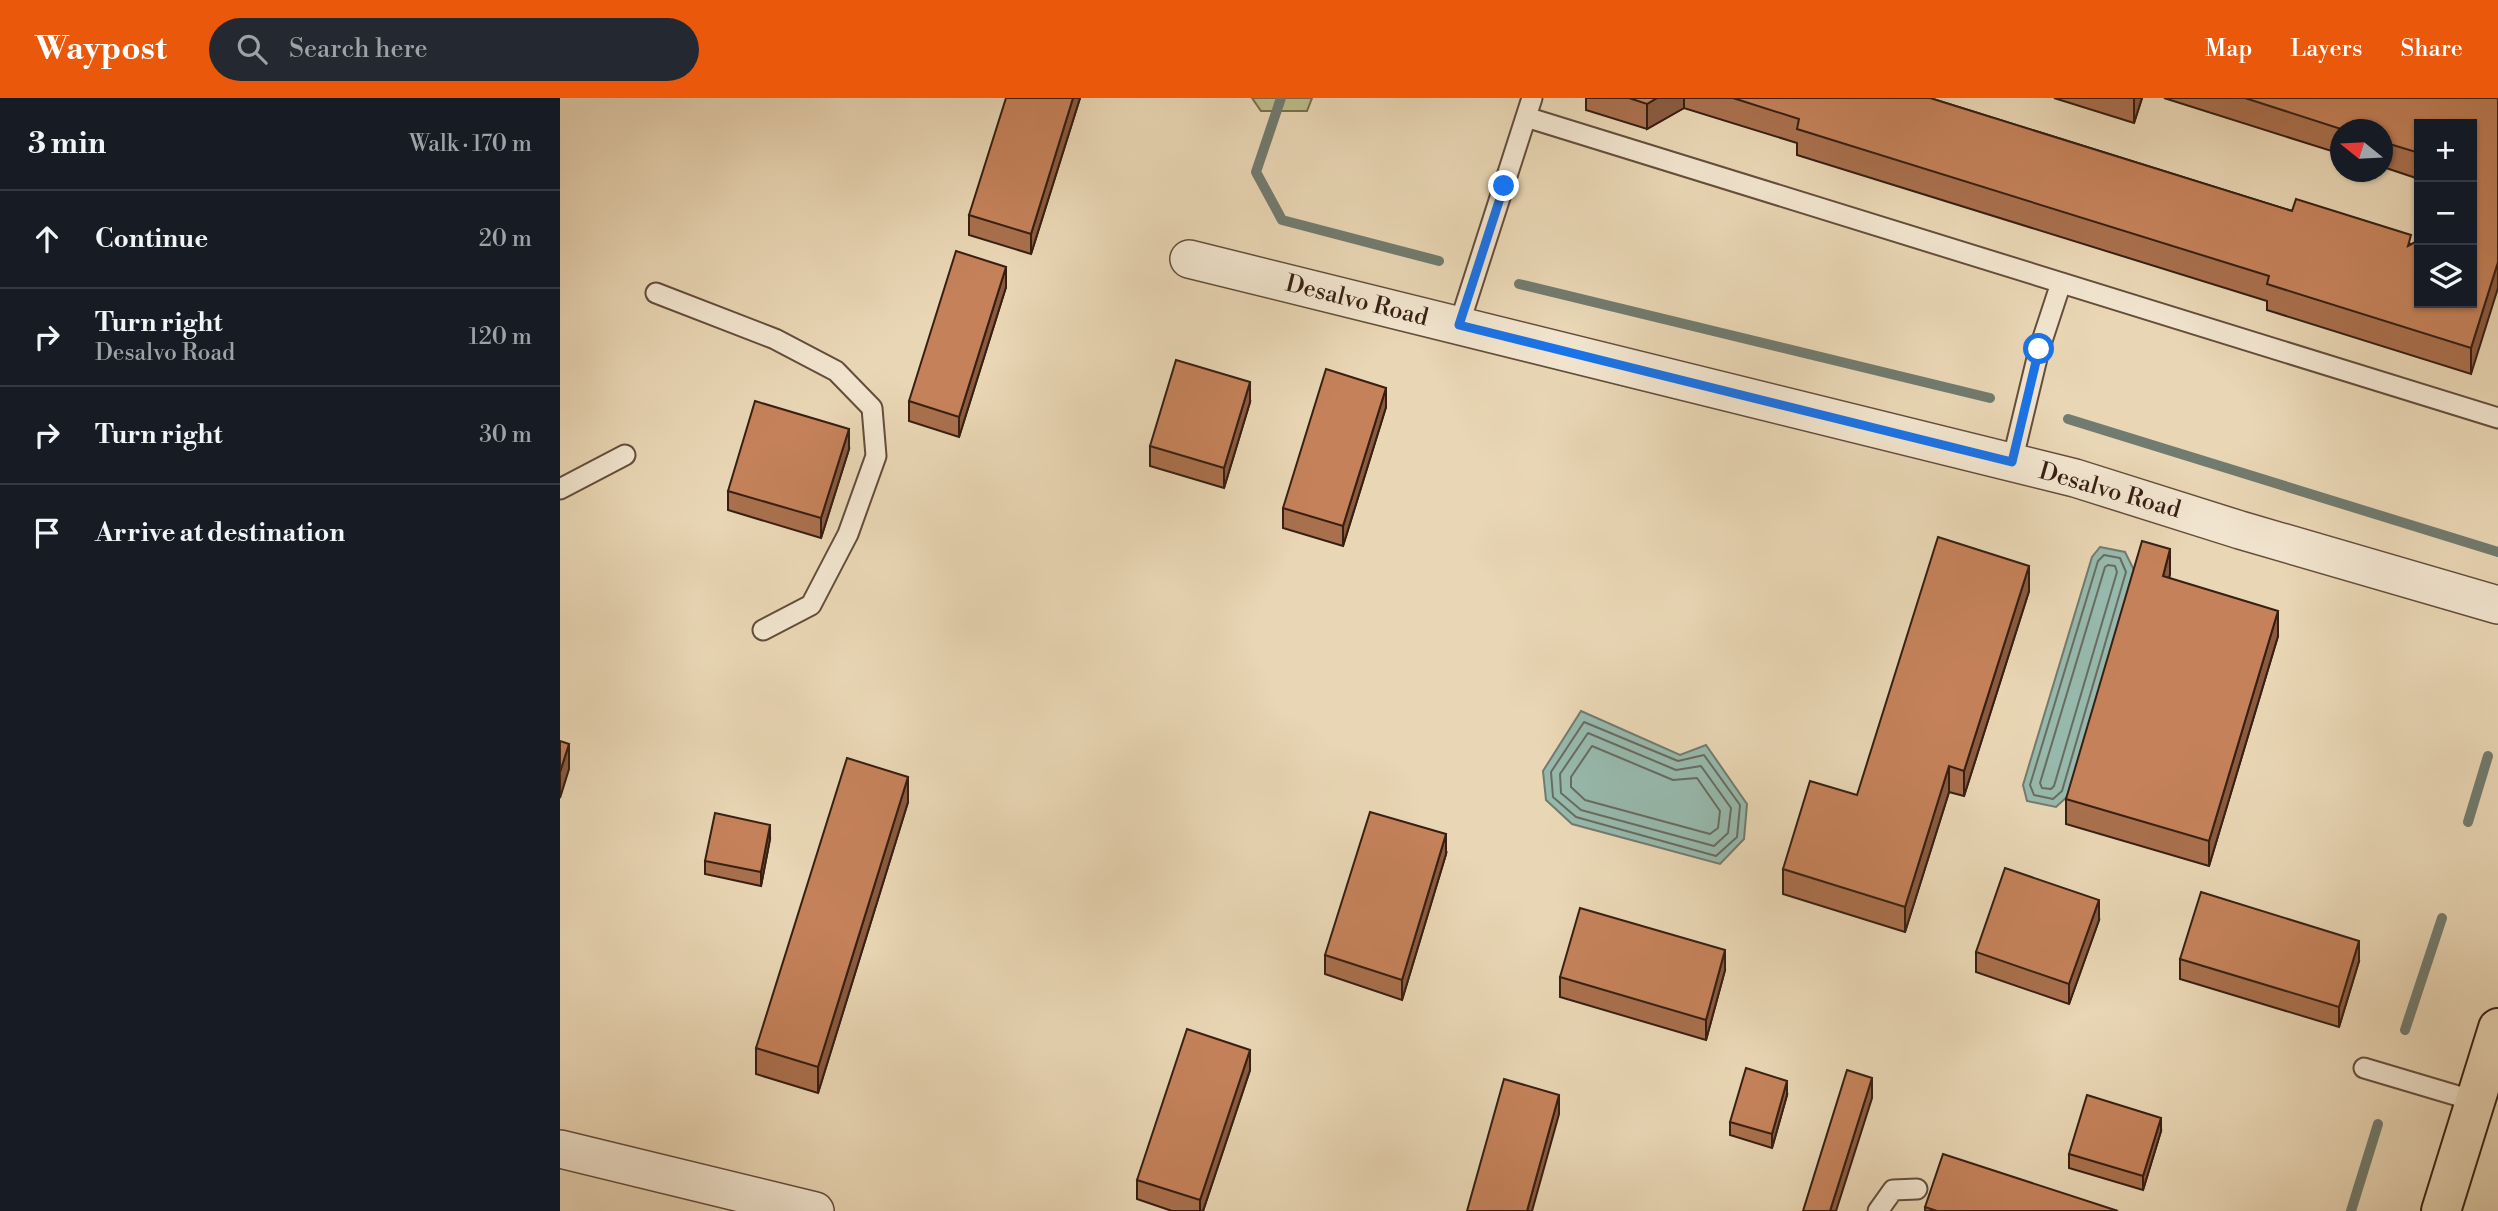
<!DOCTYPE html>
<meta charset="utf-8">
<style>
body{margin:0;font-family:"Libre Bodoni",serif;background:#242831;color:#f1f3f6}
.controls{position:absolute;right:21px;top:21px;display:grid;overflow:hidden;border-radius:0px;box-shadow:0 2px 5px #0004}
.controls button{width:63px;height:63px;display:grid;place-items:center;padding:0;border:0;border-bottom:2px solid #363941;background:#171b24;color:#f1f3f6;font:35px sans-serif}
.compass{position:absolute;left:1770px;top:21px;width:63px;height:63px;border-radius:50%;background:#171b24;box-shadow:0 2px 5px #0004;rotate:288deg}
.stop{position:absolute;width:21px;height:21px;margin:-16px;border:5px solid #1a73e8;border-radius:50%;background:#fff}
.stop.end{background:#1a73e8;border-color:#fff;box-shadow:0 2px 7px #0008}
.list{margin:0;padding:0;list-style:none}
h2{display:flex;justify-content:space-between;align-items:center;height:91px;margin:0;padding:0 28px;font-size:30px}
h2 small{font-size:23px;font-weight:400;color:#9ea1a6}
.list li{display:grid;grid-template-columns:46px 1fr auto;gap:21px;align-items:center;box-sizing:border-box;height:98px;padding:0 28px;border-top:2px solid #363941}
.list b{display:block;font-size:26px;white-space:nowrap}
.list p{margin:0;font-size:23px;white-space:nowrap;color:#9ea1a6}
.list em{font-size:23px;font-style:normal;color:#9ea1a6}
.icon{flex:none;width:38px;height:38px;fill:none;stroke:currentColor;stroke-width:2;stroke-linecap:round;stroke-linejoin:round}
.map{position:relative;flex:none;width:1938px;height:1113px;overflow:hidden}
header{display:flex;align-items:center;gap:42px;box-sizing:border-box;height:98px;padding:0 35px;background:#ea580c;color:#fff}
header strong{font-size:33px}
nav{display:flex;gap:38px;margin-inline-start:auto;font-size:24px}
.search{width:490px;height:63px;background:#242831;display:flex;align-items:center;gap:18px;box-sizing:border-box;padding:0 24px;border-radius:38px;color:#9ea1a6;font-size:26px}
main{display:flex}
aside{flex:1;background:#171b24}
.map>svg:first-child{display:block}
</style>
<header>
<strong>Waypost</strong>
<div class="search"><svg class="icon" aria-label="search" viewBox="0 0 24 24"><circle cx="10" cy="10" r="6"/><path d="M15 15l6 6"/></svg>Search here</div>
<nav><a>Map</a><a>Layers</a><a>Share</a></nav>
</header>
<main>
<aside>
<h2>3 min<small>Walk · 170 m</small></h2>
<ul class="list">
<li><svg class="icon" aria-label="ahead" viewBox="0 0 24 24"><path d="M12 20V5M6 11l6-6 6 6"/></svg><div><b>Continue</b></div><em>20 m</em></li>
<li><svg class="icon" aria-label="right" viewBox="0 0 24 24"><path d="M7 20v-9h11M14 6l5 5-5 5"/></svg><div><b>Turn right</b><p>Desalvo Road</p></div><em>120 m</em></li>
<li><svg class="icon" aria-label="right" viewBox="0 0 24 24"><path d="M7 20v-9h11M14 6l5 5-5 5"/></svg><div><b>Turn right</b></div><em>30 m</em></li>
<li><svg class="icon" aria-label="arrive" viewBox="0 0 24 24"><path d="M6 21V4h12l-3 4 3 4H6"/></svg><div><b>Arrive at destination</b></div></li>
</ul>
</aside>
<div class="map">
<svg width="1938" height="1113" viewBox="0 0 1938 1113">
<rect width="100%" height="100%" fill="#e9d6b4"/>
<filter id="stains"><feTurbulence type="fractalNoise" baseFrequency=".00286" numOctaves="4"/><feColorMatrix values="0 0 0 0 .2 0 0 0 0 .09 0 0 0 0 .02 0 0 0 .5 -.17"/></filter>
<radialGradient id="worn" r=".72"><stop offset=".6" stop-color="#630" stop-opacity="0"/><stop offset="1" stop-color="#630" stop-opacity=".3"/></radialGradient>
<path fill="#bcbc89" stroke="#7a6e4e" stroke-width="2" d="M692,0H752L747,13H701Z"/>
<path fill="#97b9ad" stroke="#717b6f" stroke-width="2" d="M1540,449L1565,454L1574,472L1508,698L1496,709L1467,703L1463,687L1532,459Z
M1021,613L1120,657L1146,647L1187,706L1184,741L1160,766L1012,726L986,702L983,673Z"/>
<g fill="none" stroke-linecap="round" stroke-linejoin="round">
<path stroke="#676c60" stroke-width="2" d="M1544,457L1560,460L1566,474L1502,693L1493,701L1474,697L1470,687L1538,463Z
M1548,467L1555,468L1557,474L1494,688L1491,691L1482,690L1480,685L1545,469Z
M1024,624L1118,663L1144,657L1180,707L1177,739L1156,758L1016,719L993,699L991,674Z
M1028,635L1116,672L1141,668L1171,710L1168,735L1154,748L1021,712L1001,695L1000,676Z
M1032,648L1113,682L1137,680L1160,713L1158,730L1150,736L1025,702L1011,689V679Z"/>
<path stroke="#717b6f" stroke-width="10" d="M721,0L696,74L722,122L879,163
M959,186L1430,300
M1508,321L1938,454
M1908,724L1928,658
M1845,932L1882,820
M1791,1113L1818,1026"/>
<g stroke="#644d3b" stroke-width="23">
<path id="service" d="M966,19L1938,320
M96,195L215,241L276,273L312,310L316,358L288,436L251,507L203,532
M899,227L972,0
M1452,364L1479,252L1501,185
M0,391L65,357
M1804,970L1915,1003
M1318,1113L1333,1092L1357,1091"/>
</g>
<g stroke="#644d3b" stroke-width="40">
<path id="minor" d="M629,161L1515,380L1680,432L1938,507
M0,1051L255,1113"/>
</g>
<g stroke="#371f13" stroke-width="42">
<path id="trunk" d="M1881,1113L1938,930"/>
</g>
<use href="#service" stroke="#f1e4ce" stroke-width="19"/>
<use href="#minor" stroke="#f1e4ce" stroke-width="37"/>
<use href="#trunk" stroke="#e9d6b4" stroke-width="38"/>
</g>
<path fill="#a9704d" stroke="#371f13" stroke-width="2" d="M520,0L471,156L409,137V117Z
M1026,0H1370L1732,113L1851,146L1912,205V26H1859V81L1823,69V32H1781V56L1604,0H1938L1911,276L1707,212V203L1237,57V45L1124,10L1087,31L1026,12Z
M1494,0H1582L1574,25Z
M446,189L399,339L349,323V303Z
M690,304L664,390L590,368V348Z
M826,309L783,448L723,430V410Z
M289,351L261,440L168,412V393Z
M1610,476L1609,480L1718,538L1649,768L1506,726V701Z
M1469,493L1404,698L1389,694L1345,834L1223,796V771L1297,697Z
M348,704L258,995L196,976V950Z
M210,741L201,788L145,776V763Z
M886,756L842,902L765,876V857Z
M1539,822L1509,906L1416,874V854Z
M1620,861L1799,863L1779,929L1620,881Z
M1165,872L1146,942L1000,899V879Z
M690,972L643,1113H612L577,1101V1082Z
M1227,997L1212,1050L1170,1037V1024Z
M1601,1033L1583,1092L1509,1070V1056Z
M1365,1109L1558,1113H1365Z"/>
<path fill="#8a5b3f" stroke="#371f13" stroke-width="2" d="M513,0H520L471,156V136Z
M1097,0H1124V10L1087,31V6Z
M1574,0H1582L1574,25Z
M1938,164V190L1911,276V250Z
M446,169V189L399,339V319Z
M690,284V304L664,390V370Z
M826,290V309L783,448V428Z
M289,331V351L261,440V420Z
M1610,451V476L1603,504V478Z
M1469,468V493L1404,698V673Z
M1718,513V538L1649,768V743Z
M9,646V671L0,700V674Z
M1389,668V694L1345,834V809Z
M348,679V704L258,995V969Z
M210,727V741L201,788V774Z
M886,736V756L842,902V882Z
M1539,802V822L1509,906V886Z
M1799,843V863L1779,929V909Z
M1165,852V872L1146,942V922Z
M690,952V972L643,1113H640V1102Z
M1312,980V1000L1276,1113H1270Z
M1227,983V997L1212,1050V1036Z
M999,997V1016L972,1113H967Z
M1601,1020V1033L1583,1092V1078Z"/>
<path fill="#c5825a" stroke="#371f13" stroke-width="2" d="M446,0H513L471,136L409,117Z
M1069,0H1097L1087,6Z
M1173,0H1370L1732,113L1736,101L1851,137L1848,148L1859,142V205H1912V26H1859V55L1823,44V32H1784L1685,0H1938V164L1911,250L1707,186L1709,178L1237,31L1239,21Z
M396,153L446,169L399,319L349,303Z
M616,262L690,284L664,370L590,348Z
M766,271L826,290L783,428L723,410Z
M195,303L289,331L261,420L168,393Z
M1378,439L1469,468L1404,673L1389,668L1345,809L1223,771L1250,683L1297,697Z
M1582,443L1610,451L1603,478L1718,513L1649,743L1506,701Z
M0,643L9,646L0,674Z
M287,660L348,679L258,969L196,950Z
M810,714L886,736L842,882L765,857Z
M155,715L210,727L201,774L145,763Z
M1445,770L1539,802L1509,886L1416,854Z
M1641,794L1799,843L1779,909L1620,861Z
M1020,810L1165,852L1146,922L1000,879Z
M627,931L690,952L640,1102L577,1082Z
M1186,970L1227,983L1212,1036L1170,1024Z
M1287,972L1312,980L1270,1113H1243Z
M944,981L999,997L967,1113H907Z
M1527,997L1601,1020L1583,1078L1509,1056Z
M1383,1056L1558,1113H1377L1365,1109Z"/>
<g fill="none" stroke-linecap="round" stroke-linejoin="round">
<path stroke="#1a73e8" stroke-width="9" d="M944,88L899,227L1452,364L1479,251"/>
</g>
<g text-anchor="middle" stroke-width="6" stroke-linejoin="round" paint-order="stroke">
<g font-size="24" fill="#371f13" stroke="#f1e4ce">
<text transform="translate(797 202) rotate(14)" y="8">Desalvo Road</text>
<text transform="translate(1550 392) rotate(16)" y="8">Desalvo Road</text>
</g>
</g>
<rect width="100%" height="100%" filter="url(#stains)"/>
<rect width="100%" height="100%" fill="url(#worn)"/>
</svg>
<div class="controls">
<button>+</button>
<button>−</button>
<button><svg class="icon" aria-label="layers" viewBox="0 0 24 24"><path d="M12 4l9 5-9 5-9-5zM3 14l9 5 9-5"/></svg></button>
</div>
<svg class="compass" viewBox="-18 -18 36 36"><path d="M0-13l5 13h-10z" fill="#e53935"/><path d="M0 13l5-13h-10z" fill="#9ea1a6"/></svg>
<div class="stop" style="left:1479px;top:251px"></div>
<div class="stop end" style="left:944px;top:88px"></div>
</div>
</main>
